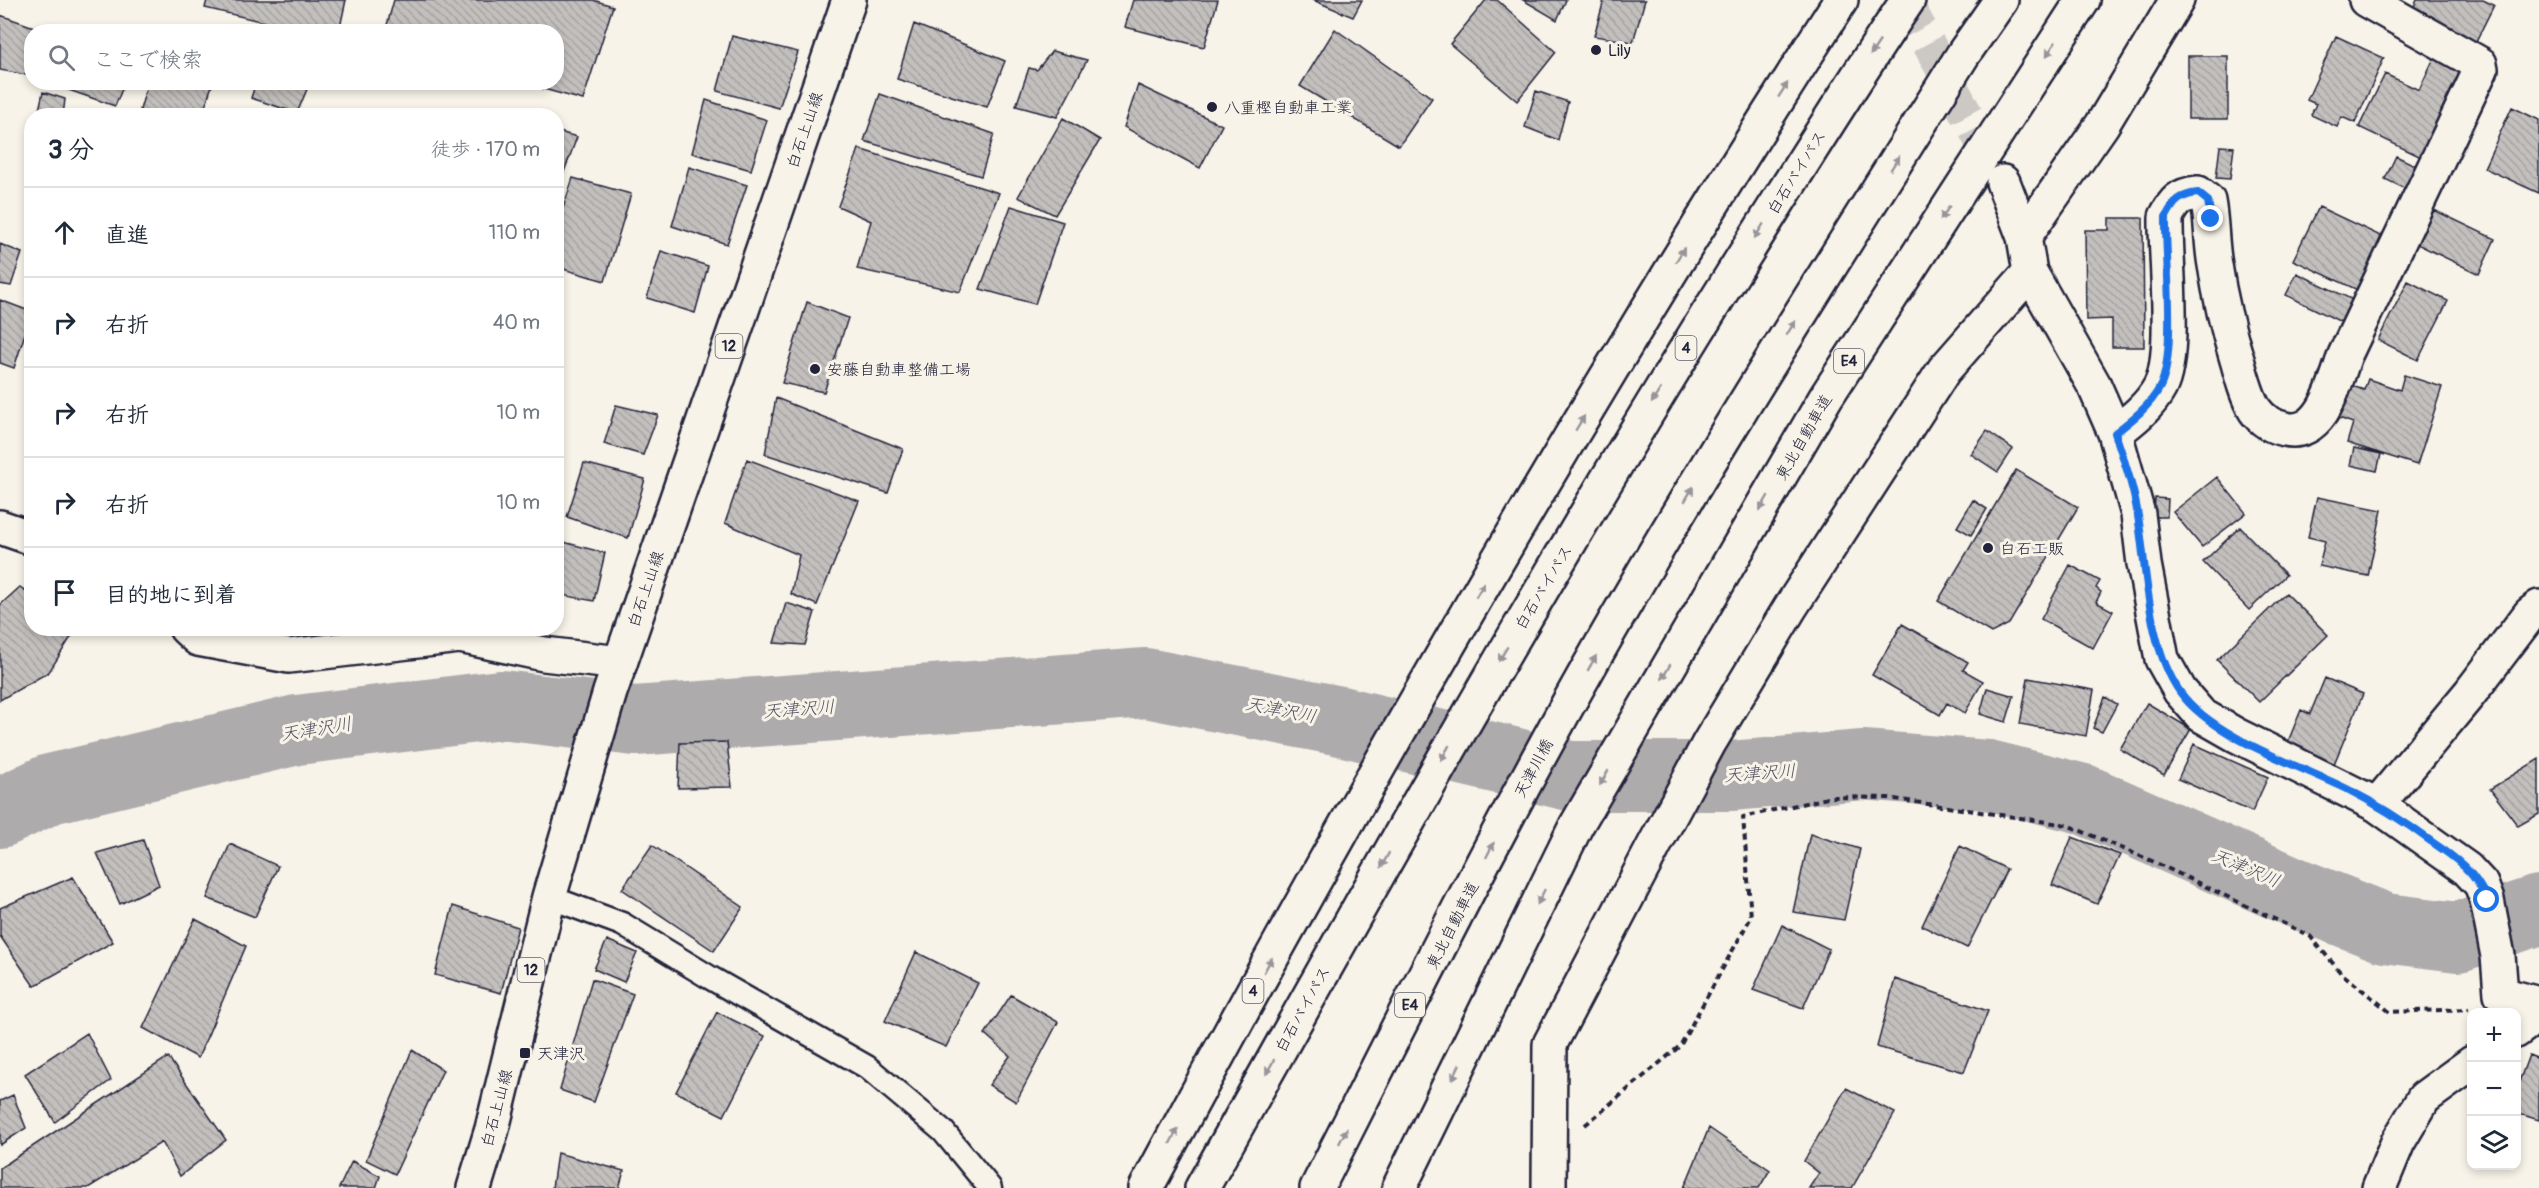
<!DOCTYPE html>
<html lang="ja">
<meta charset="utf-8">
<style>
body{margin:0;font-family:Pangolin,"Klee One",sans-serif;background:#f2f2f3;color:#1f2937}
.controls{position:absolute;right:18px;bottom:18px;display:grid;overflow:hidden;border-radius:12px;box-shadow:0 3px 9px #0003}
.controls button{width:54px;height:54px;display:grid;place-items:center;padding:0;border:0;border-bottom:2px solid #e0e1e3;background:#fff;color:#1f2937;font:30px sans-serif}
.stop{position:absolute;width:18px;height:18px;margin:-14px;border:4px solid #1a73e8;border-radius:50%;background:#fff}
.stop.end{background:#1a73e8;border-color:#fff;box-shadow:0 2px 6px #0008}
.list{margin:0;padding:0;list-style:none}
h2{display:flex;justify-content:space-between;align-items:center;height:78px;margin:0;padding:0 24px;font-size:26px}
h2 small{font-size:20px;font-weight:400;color:#747a83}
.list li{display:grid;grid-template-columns:39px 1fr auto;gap:18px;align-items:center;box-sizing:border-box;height:90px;padding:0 24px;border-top:2px solid #e0e1e3}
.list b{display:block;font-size:22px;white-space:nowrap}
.list em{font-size:20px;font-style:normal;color:#747a83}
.icon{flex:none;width:33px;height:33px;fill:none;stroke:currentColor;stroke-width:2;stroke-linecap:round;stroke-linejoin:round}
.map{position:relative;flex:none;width:2539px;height:1188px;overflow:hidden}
.search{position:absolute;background:#fff;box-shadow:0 3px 9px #0003;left:24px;top:24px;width:540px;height:66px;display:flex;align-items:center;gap:15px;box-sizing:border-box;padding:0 21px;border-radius:24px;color:#747a83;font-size:22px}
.panel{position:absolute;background:#fff;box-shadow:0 3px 9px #0003;left:24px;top:108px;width:540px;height:528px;border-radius:24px}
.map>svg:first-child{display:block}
</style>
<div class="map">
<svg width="2539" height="1188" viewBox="0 0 2539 1188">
<defs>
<pattern id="building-back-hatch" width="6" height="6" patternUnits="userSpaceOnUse" patternTransform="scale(1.5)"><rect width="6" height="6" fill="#c2bfbd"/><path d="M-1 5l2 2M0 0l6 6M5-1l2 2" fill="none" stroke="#a6a4a3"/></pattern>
</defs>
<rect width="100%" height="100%" fill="#f7f3e8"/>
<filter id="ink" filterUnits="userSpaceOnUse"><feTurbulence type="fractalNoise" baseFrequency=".0167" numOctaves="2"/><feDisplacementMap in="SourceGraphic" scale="12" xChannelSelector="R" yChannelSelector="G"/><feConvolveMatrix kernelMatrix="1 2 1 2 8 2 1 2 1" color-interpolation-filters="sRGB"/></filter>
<g filter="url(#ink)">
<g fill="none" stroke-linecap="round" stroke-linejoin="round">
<path stroke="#aeabad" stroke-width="70" d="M0,813L50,789L297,730L501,705L635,721L1146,683L1341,721L1570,776H1730L1863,765L1988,775L2083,799L2294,892L2385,928L2458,937L2539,910"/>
</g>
<path fill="url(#building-back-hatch)" stroke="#22223b" stroke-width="1.5" d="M207,0H346L339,32H306L205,8Z
M394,0H593L613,6L583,100L519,82H556V32H385Z
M1133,0H1218L1204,47L1125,27Z
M1313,0H1362L1353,17Z
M1486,0H1497L1556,52L1517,101L1450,44Z
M1523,0H1566L1557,20Z
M1604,0H1645L1633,42L1594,36Z
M2417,0H2483L2494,5L2473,47L2410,15Z
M0,15L48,32H32V76L0,70Z
M914,24L1005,61L987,107L897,79Z
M1335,29L1432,98L1399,146L1300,86Z
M732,36L798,52L779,108L717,91Z
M2336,36L2384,58L2355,123L2342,117L2337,127L2311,115L2316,104L2307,100Z
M1052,51L1087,60L1057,117L1016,106L1029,68L1037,70Z
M2188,56H2228V119H2188Z
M2435,56L2463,69L2421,157L2359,127L2385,74L2419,90Z
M61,82H125L115,106L60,87Z
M148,82H213L202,116H151L140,110Z
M256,82H310L297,113L251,98Z
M1138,85L1222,125L1200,168L1124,127Z
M1536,91L1568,102L1558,140L1525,127Z
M43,92L65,99L63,116H53L39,110Z
M880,94L994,134L981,176L864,141Z
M706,100L767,120L751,170L692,153Z
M2512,107L2539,120V193L2484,168Z
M1063,118L1100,140L1055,215L1018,197Z
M556,131L577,137L561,180L556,179Z
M2220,146L2234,147L2230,179L2216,178Z
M859,149L999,193L960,292L857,269L871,221L838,206Z
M2396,156L2421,168L2410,191L2385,179Z
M689,167L747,185L727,244L672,226Z
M573,178L631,194L605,281L556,267V229Z
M1011,206L1063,222L1035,304L980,289Z
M2319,207L2387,239L2362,292L2293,260Z
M2434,210L2495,239L2479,274L2417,244Z
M2109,218H2143L2144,347H2112V319L2086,320L2085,230H2109Z
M0,244L22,253L11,286L0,284Z
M661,251L708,266L695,313L647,298Z
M2297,273L2353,300L2341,322L2286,295Z
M2408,281L2448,301L2418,360L2378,340Z
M0,300L32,312L14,368L0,363Z
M807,302L848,318L824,392L782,383Z
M2404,375L2442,387L2417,465L2347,443L2353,423L2336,417L2346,384L2364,390L2368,379L2400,390Z
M776,398L903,449L888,493L765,454Z
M616,405L658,415L643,455L604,444Z
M1987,431L2013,449L1998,472L1971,454Z
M2354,448L2381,454L2377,471L2350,465Z
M747,459L859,501L817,605L791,594L799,555L725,523Z
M584,463L645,479L628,538L567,517Z
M2016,470L2078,507L2009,624L1991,633L1938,601Z
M2217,477L2246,513L2202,547L2173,512Z
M2317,497L2382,510L2368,576L2319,566L2325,541L2308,537Z
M2155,498L2168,499L2167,517H2154Z
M1973,500L1987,509L1971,535L1957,527Z
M2240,527L2286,575L2249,610L2203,562Z
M556,540L605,553L594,601L556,594Z
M2070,565L2100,581L2096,588L2101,592L2096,602L2113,611L2093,648L2041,619Z
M20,587L32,595V628L76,629L49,672L0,700V605Z
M2286,593L2328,635L2259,702L2217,660Z
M786,603L815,612L805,645L774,643Z
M1902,624L1968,662L1963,670L1983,681L1965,713L1947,703L1940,715L1872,675Z
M2028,678L2094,690L2086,736L2020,724Z
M2325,678L2363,694L2334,764L2287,744L2301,710L2310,714Z
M1987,688L2014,696L2006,722L1980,714Z
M2105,697L2117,704L2102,732L2093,728Z
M2147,703L2191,729L2164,775L2120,749Z
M727,742L732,787L678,788L680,743Z
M2194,744L2268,777L2252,812L2178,779Z
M2539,759V814L2518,826L2490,789Z
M1810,834L1860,849L1844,920L1793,912Z
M2072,837L2120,855L2097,904L2052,885Z
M143,840L159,885L120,904L97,853Z
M230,844L278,866L255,917L207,898Z
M652,845L743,907L714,951L622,889Z
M1960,846L2007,869L1967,948L1922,926Z
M73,877L113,942L34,986L0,936V908Z
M453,906L518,927L501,993L435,975Z
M195,919L246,946L198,1058L143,1028Z
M1782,925L1829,949L1803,1008L1753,990Z
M607,940L637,953L624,982L594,969Z
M916,952L978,983L946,1047L885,1021Z
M592,979L633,994L594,1102L560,1090Z
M1895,979L1988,1011L1964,1072L1877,1047Z
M1011,995L1058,1022L1016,1102L989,1085L1010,1056L985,1034Z
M717,1012L765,1036L724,1116L676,1092Z
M87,1033L111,1080L55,1122L25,1074Z
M412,1050L443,1070L395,1174L366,1160Z
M2529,1055L2539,1059V1120L2516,1113V1090Z
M168,1057L226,1140L180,1176L162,1142L88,1188H0V1168Z
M1846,1088L1895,1113L1852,1188H1809L1819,1173L1804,1161Z
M13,1095L26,1128L0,1145V1101Z
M1709,1128L1770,1170L1759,1188H1684Z
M557,1153L624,1171L619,1188H552Z
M352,1161L380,1176L376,1188H339Z"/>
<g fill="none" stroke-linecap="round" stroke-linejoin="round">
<path stroke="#ccc9c5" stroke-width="33" stroke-dasharray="33 16" stroke-linecap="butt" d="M1905,0L1998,173"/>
<g stroke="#22223b" stroke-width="27">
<path id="lane" d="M549,897L622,924L709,977L867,1067L943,1131L990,1188"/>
</g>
<g stroke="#22223b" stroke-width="38">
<path id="street" d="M2003,182L2024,237L2030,272L2094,385L2115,433L2138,514L2144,564L2162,659L2180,691L2201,715L2236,735L2377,805L2467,869L2481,884L2487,900L2498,956L2501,994L2539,1004
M2024,237L2102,125L2177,0
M2115,433C2132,420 2150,406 2160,387C2177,354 2165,258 2166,217C2174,201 2179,195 2198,193L2208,201C2212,222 2211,243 2215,265C2220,298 2228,331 2238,363C2242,378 2247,397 2255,410C2262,420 2273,427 2285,429C2323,438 2335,382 2345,355L2481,69L2480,64L2366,0
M0,527L32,538
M186,628L198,639L289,656L460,636L544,654L620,663
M2377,805L2470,693L2530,614L2539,607
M2516,1031L2539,1014
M1549,1188L1550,1044L1655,844L1709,743L1790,608L1944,370L2030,272
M2379,1188L2398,1142L2424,1098L2472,1063"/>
</g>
<g stroke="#22223b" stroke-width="38">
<path id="primary" d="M474,1188L492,1129L549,897L610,692L849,0"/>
</g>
<g stroke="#22223b" stroke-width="38">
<path id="highway" d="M1146,1188C1363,784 1593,386 1841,0
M1202,1188C1374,880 1545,574 1732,275C1790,183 1847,90 1908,0
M1317,1188C1397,1030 1476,871 1562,715C1687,489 1827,272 1964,53L2001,0
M1399,1188L1576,826L1826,397L2083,0"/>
</g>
<path stroke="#22223b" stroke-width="4" stroke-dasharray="6 4.5" stroke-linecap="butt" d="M1585,1125L1680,1046L1751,917L1743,817L1832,797L1888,798L2067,825L2152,861L2310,936L2341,973L2390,1012L2469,1009"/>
<use href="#lane" stroke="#f7f3e8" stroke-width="22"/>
<use href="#street" stroke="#f7f3e8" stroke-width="33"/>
<use href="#primary" stroke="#f7f3e8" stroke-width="33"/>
<use href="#highway" stroke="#f7f3e8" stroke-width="33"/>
</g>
<defs><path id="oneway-solid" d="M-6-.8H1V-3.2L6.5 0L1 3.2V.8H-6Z" transform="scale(1.5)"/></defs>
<g fill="#97959a">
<use href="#oneway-solid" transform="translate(1875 48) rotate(124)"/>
<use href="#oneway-solid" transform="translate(2051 49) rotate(123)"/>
<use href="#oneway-solid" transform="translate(1783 90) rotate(-57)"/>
<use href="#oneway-solid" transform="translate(1895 163) rotate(-58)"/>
<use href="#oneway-solid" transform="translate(1945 213) rotate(123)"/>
<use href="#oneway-solid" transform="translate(1759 231) rotate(122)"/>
<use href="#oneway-solid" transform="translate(1680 255) rotate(-59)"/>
<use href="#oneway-solid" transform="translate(1791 328) rotate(-58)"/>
<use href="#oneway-solid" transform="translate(1656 396) rotate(122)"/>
<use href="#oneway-solid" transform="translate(1580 423) rotate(-59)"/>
<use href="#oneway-solid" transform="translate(1689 494) rotate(-60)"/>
<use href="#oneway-solid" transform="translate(1764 503) rotate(120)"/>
<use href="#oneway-solid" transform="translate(1480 590) rotate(-59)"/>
<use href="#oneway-solid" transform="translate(1503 654) rotate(121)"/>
<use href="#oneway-solid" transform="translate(1592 663) rotate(-60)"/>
<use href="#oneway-solid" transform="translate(1666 672) rotate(120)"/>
<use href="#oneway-solid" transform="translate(1445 753) rotate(120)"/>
<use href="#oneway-solid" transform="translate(1604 778) rotate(120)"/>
<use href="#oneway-solid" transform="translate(1490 850) rotate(-63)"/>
<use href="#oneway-solid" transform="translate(1385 860) rotate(119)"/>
<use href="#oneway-solid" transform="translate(1541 897) rotate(116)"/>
<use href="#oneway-solid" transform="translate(1268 965) rotate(-61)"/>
<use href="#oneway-solid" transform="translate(1270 1067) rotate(119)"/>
<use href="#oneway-solid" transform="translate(1456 1072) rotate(116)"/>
<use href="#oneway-solid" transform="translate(1174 1136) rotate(-62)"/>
<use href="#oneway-solid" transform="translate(1343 1136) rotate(-63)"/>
</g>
</g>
<g fill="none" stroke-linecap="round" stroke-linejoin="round" filter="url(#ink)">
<path stroke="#1a73e8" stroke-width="8" d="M2211,219L2208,201L2198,193C2180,195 2174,201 2166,217C2165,258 2177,354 2160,387C2150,406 2132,420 2115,433C2124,460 2134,488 2138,516C2147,571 2147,645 2180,692C2212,737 2298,765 2347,789C2377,804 2405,822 2432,842C2456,858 2476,873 2487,900"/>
</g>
<g fill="#22223b" stroke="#f7f3e8" stroke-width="2">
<circle cx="1596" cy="50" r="6"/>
<circle cx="1212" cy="107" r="6"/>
<circle cx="815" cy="369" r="6"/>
<circle cx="1988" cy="548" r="6"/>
<rect x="519" y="1047" width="12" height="12" rx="3"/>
</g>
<g text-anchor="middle" stroke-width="6" stroke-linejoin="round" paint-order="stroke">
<g fill="#f7f3e8" stroke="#62616f" stroke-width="1.5">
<rect x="715.5" y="334" width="27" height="24" rx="4.5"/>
<rect x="1675.5" y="336" width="21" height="24" rx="4.5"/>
<rect x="1834" y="349" width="30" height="24" rx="4.5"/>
<rect x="517.5" y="958" width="27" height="24" rx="4.5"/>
<rect x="1242.5" y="979" width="21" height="24" rx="4.5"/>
<rect x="1395" y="993" width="30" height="24" rx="4.5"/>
</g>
<g font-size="15" font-weight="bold" fill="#22223b">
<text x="729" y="351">12</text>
<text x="1686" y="353">4</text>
<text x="1849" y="366">E4</text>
<text x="531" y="975">12</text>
<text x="1253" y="996">4</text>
<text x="1410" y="1010">E4</text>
</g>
<g font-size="16" fill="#22223b" stroke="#f7f3e8" text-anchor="start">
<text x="1608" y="56">Lily</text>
<text x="1224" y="113">八重樫自動車工業</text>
<text x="827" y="375">安藤自動車整備工場</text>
<text x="2000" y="554">白石工販</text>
<text x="537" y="1059">天津沢</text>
</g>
<g font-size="16" fill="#22223b" stroke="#f7f3e8">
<text transform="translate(804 130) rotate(-71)" y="6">白石上山線</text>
<text transform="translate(1796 172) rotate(-58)" y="6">白石バイパス</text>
<text transform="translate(1803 437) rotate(-60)" y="6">東北自動車道</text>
<text transform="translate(1543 587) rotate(-59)" y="6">白石バイパス</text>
<text transform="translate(645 589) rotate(-71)" y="6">白石上山線</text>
<text transform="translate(1533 768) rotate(-62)" y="6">天津川橋</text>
<text transform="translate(1452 925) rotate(-63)" y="6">東北自動車道</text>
<text transform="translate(1302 1009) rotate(-61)" y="6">白石バイパス</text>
<text transform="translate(496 1108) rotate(-75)" y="6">白石上山線</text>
</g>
<g font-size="18" font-style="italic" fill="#535263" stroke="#f7f3e8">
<text transform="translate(799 709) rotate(-4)" y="6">天津沢川</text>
<text transform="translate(1281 710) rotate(11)" y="6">天津沢川</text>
<text transform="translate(316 729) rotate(-9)" y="6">天津沢川</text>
<text transform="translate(1760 773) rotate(-4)" y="6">天津沢川</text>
<text transform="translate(2246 868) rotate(23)" y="6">天津沢川</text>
</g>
</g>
</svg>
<div class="controls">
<button>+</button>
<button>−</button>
<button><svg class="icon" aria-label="layers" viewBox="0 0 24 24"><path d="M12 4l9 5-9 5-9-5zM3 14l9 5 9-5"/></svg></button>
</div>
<div class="stop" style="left:2487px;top:900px"></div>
<div class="stop end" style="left:2211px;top:219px"></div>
<div class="search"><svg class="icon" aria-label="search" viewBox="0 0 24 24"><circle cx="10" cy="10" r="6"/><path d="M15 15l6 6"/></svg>ここで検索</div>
<section class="panel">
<h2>3 分<small>徒歩 · 170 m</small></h2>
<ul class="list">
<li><svg class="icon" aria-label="ahead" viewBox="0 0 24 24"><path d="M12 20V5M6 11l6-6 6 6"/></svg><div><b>直進</b></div><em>110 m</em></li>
<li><svg class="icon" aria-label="right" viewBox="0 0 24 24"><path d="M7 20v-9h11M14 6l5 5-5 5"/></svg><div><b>右折</b></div><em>40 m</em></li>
<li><svg class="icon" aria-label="right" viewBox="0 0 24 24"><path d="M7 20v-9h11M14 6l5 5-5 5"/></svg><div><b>右折</b></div><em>10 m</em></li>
<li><svg class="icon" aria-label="right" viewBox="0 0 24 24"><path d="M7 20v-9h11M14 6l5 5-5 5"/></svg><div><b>右折</b></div><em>10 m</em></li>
<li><svg class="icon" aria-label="arrive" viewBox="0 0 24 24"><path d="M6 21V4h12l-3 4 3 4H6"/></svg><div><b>目的地に到着</b></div></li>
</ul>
</section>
</div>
